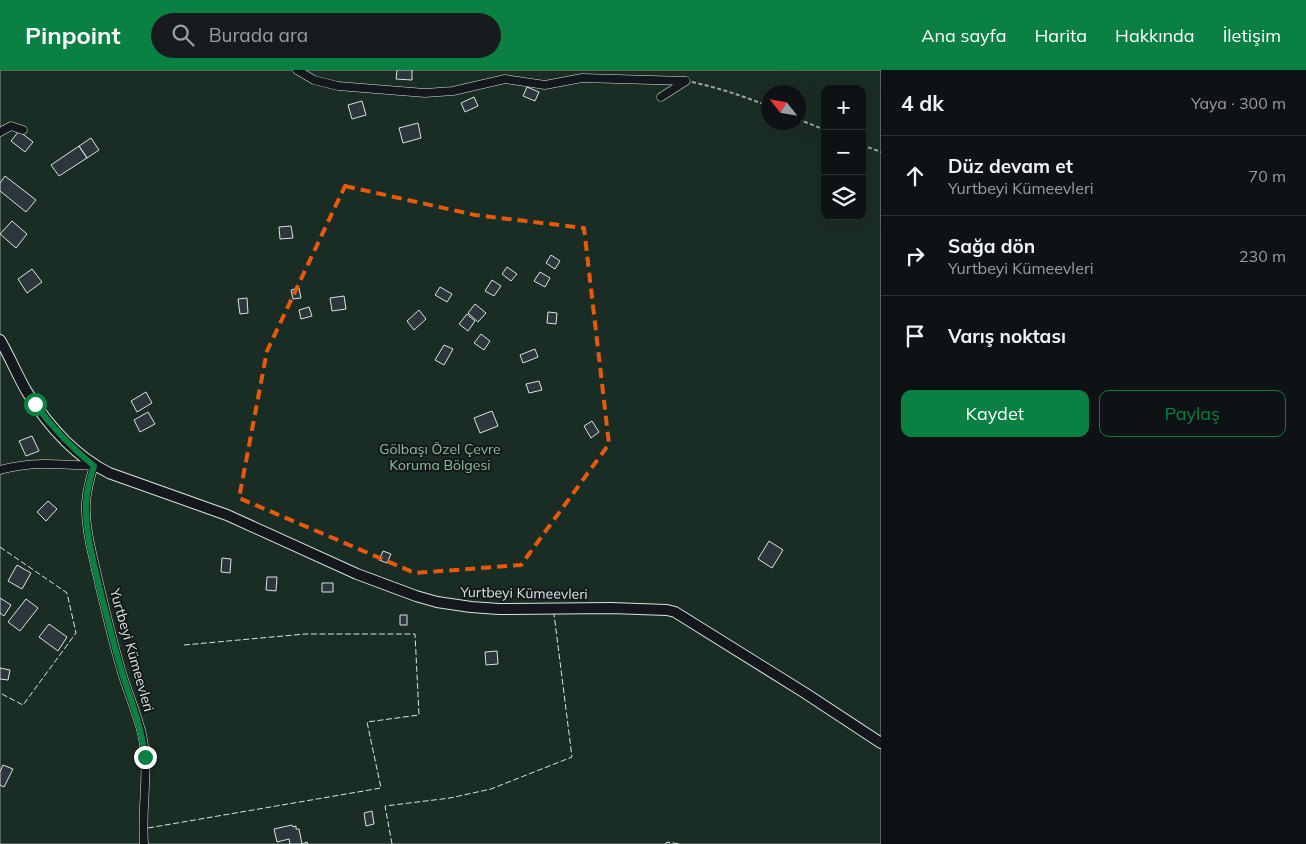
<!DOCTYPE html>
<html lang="tr">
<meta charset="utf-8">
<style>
body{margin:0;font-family:Mulish,sans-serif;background:#181b1e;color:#f1f3f6}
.controls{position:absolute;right:15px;top:15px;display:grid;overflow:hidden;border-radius:10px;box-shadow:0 5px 20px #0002}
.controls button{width:45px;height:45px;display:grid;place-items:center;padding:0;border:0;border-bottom:1px solid #2f3234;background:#0f1215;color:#f1f3f6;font:25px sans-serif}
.compass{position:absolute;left:761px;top:15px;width:45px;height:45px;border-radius:50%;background:#0f1215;box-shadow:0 5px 20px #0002;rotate:301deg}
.stop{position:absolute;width:15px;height:15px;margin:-11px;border:4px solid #0b8043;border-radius:50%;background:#fff}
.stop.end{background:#0b8043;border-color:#fff;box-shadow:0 1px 5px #0008}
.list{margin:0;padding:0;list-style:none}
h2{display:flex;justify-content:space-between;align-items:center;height:65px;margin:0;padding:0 20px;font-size:21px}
h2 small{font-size:16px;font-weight:400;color:#9b9ea0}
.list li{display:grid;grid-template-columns:32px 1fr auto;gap:15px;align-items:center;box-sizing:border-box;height:80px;padding:0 20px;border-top:1px solid #2f3234}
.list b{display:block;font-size:19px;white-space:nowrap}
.list p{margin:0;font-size:16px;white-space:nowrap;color:#9b9ea0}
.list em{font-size:16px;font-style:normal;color:#9b9ea0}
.actions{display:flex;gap:10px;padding:15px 20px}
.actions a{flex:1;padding:11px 0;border:1px solid #0b8043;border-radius:10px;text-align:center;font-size:18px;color:#0b8043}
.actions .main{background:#0b8043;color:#fff}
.icon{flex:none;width:28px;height:28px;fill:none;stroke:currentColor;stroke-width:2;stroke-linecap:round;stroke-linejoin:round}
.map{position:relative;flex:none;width:881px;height:774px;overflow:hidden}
header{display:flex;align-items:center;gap:30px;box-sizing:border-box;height:70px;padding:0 25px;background:#0b8043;color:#fff}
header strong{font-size:24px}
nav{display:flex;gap:28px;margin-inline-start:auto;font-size:18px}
.search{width:350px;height:45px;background:#181b1e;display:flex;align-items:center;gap:12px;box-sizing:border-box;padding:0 18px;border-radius:28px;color:#9b9ea0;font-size:19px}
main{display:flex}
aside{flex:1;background:#0f1215}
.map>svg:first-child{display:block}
</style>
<header>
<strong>Pinpoint</strong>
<div class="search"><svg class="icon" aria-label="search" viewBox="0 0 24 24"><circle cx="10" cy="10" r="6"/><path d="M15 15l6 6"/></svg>Burada ara</div>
<nav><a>Ana sayfa</a><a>Harita</a><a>Hakkında</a><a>İletişim</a></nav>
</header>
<main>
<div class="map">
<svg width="881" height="774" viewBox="0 0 881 774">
<rect width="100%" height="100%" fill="#14181c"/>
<path fill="#1a2d24" stroke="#939e99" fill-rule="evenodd" d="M0,0H881V774H0ZM825,19H862V146H825ZM768,22H798V52H768Z"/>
<path fill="#2c363c" stroke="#d8e6dc" d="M397,0H412V10L396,9Z
M527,17L539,22L535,31L523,26Z
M474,27L478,36L465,42L461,33Z
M362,31L366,45L352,49L348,35Z
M418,53L421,68L403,73L399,58Z
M19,61L33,72L25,82L11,71Z
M91,68L99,80L87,88L79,76Z
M79,76L87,88L59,106L51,95Z
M5,106L36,130L26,142L0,121V113Z
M12,151L27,164L16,178L0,164Z
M291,156L293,168L280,169L279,157Z
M551,185L560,191L555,199L546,193Z
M507,197L517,204L511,211L502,204Z
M32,199L42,212L27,223L18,209Z
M540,202L550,208L545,217L534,211Z
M492,210L501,216L494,226L485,221Z
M440,217L452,224L447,232L435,225Z
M299,218L301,228L293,229L291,220Z
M344,226L346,239L332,241L330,228Z
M247,228L248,243L240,244L238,229Z
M475,234L486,243L478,252L468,243Z
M309,237L312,246L301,249L299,240Z
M419,240L426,249L414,260L407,251Z
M548,242L557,243L556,254L547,253Z
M467,244L475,251L468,261L459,254Z
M481,264L490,271L484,280L474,273Z
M444,275L453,279L444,295L435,290Z
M535,279L538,287L523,293L520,285Z
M539,311L542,320L529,323L526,314Z
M146,322L152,333L137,342L131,331Z
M492,341L498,356L480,363L474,348Z
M148,342L155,354L140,362L134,350Z
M592,351L599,362L591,368L584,356Z
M32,366L39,381L26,386L19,371Z
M48,431L57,439L46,451L37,442Z
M769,471L783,480L772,498L758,489Z
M383,481L391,484L387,493L379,490Z
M222,488L231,489L230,503L221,502Z
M17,495L31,503L22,519L8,511Z
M267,507H277L276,521L266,520Z
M322,513H333V522H322Z
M0,528L11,535L4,546L0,543Z
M26,529L38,538L20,561L8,552Z
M400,545H407V555H400Z
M49,554L67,567L58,581L39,567Z
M497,581L498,594L486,595L485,582Z
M0,598L10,600L8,610L0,609Z
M3,695L13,699L4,717L0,715V702Z
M372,741L374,754L366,756L364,743Z
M292,755L293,757L296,756V759H299L302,774L307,772L308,774H290L289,769L277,772L274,759Z"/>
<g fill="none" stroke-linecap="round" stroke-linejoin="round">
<g stroke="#d8e6dc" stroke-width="9">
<path id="minor" d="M297,0L314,10L338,16L425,23L453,21L505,9L545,15L582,8L686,11L661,27
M0,62L11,56L23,60
M0,400C31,391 62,394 94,396C90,408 87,420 86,433C85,456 91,478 96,500C104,535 112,569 122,603C128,623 137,643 142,664C150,700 141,738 144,774"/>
</g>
<g stroke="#d8e6dc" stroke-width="12">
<path id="tertiary" d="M0,270C10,287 17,305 27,322C47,354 75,386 109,403L227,445L357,504L416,526L437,532L471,537L499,539L611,538L667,540L675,542L805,623L881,673"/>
</g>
<path stroke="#9da8a2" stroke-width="2" stroke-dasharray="4 2.5" stroke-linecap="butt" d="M692,12C719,18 743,26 768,36
M798,49L825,60
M862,75L881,82"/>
<use href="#minor" stroke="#14181c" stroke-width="8"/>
<use href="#tertiary" stroke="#14181c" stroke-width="10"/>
<path stroke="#d8e6dc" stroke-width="1" stroke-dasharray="6 2.5" stroke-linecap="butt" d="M0,477L67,523L76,563L23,635L0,623
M148,758L381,718L367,652L419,645L415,564H305L184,575
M392,774L385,736L450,728L491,719L572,687L554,544
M665,774L667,772L680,774"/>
</g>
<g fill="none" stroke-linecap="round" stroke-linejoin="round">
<path stroke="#0b8043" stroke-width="6" d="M35,334C52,357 72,378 94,396C90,408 87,420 86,433C85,465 95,497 102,528C109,554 115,580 123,606C132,633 142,659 145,687"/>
</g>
<path fill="none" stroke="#e8590c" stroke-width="4" stroke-dasharray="10 6" stroke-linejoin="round" d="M345,116L475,145L584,158L609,374L521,495L415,503L239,428L267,281Z"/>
<g text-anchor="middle" stroke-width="4" stroke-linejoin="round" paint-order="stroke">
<g font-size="14" fill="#8ac095" stroke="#14181c">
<text x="440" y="384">Gölbaşı Özel Çevre<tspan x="440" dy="16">Koruma Bölgesi</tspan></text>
</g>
<g font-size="14" fill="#d8e6dc" stroke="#14181c">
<text transform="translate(524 523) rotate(1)" y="5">Yurtbeyi Kümeevleri</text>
<text transform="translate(132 580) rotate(74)" y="5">Yurtbeyi Kümeevleri</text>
</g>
</g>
</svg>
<div class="controls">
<button>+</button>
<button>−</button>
<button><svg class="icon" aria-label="layers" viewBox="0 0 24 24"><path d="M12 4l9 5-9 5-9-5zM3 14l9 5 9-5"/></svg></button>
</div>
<svg class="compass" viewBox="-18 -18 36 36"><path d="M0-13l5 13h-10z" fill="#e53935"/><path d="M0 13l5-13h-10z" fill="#9b9ea0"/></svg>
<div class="stop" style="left:35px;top:334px"></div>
<div class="stop end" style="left:145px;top:687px"></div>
</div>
<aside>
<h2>4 dk<small>Yaya · 300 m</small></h2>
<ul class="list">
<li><svg class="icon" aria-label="ahead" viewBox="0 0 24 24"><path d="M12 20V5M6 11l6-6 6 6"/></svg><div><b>Düz devam et</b><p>Yurtbeyi Kümeevleri</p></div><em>70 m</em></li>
<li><svg class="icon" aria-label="right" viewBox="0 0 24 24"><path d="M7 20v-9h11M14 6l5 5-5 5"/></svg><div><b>Sağa dön</b><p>Yurtbeyi Kümeevleri</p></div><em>230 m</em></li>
<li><svg class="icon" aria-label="arrive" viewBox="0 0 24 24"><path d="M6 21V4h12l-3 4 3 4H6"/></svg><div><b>Varış noktası</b></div></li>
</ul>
<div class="actions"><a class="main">Kaydet</a><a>Paylaş</a></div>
</aside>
</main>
